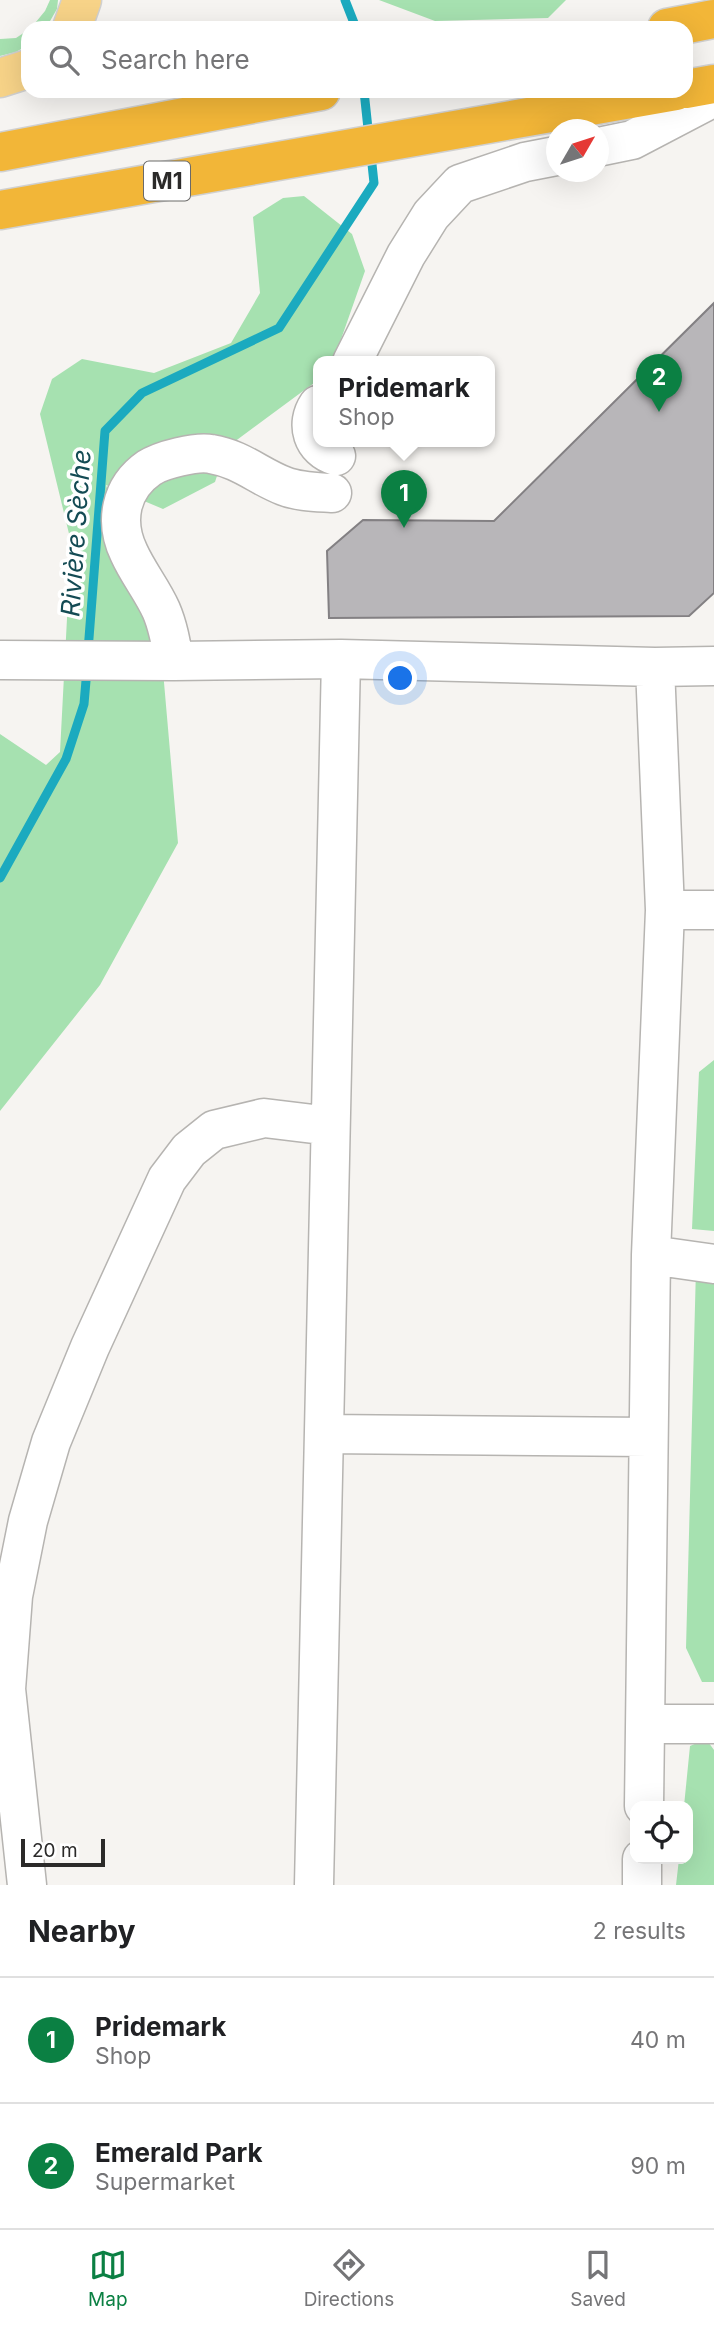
<!DOCTYPE html>
<meta charset="utf-8">
<style>
body{margin:0;font-family:Inter,sans-serif;background:#f2f2f2;color:#202124}
.controls{position:absolute;right:21px;bottom:21px;display:grid;overflow:hidden;border-radius:14px;box-shadow:0 7px 28px #0002}
.controls button{width:63px;height:63px;display:grid;place-items:center;padding:0;border:0;border-bottom:2px solid #e0e0e0;background:#fff;color:#202124;font:35px sans-serif}
.compass{position:absolute;left:546px;top:119px;width:63px;height:63px;border-radius:50%;background:#fff;box-shadow:0 7px 28px #0002;rotate:51deg}
.scale{position:absolute;left:21px;bottom:18px;width:84px;box-sizing:border-box;padding-left:7px;border:4px solid #2b2a29;border-top:0;font-size:19px;line-height:24px;white-space:nowrap;color:#2b2a29;-webkit-text-stroke:5px #fff;paint-order:stroke}
.you{position:absolute;left:401px;top:679px;width:24px;height:24px;margin:-18px;border:5px solid #fff;border-radius:50%;background:#1a73e8;box-shadow:0 0 0 10px #1a73e833}
.badge{display:grid;place-items:center;width:46px;height:46px;border-radius:50%;background:#0b8043;color:#fff;font-size:23px;font-weight:700}
.pin{position:absolute;translate:-50% -58px;filter:drop-shadow(0 2px 4px #0008)}
.pin::after{content:'';position:absolute;top:37px;width:24px;height:21px;background:inherit;clip-path:polygon(0 0,100% 0,50% 100%)}
.popup{position:absolute;left:313px;top:356px;width:182px;height:91px;box-sizing:border-box;display:grid;place-content:center;border-radius:14px;background:#fff;filter:drop-shadow(0 2px 5px #0005);font-size:23px;white-space:nowrap;color:#757577}
.popup b{font-size:26px;color:#202124}
.popup::after{content:'';position:absolute;left:50%;top:100%;margin-left:-14px;border:14px solid transparent;border-top-color:#fff}
.list{margin:0;padding:0;list-style:none}
h2{display:flex;justify-content:space-between;align-items:center;height:91px;margin:0;padding:0 28px;font-size:30px}
h2 small{font-size:23px;font-weight:400;color:#757577}
.list li{display:grid;grid-template-columns:46px 1fr auto;gap:21px;align-items:center;box-sizing:border-box;height:126px;padding:0 28px;border-top:2px solid #e0e0e0}
.list b{display:block;font-size:26px;white-space:nowrap}
.list p{margin:0;font-size:23px;white-space:nowrap;color:#757577}
.list em{font-size:23px;font-style:normal;color:#757577}
.icon{flex:none;width:38px;height:38px;fill:none;stroke:currentColor;stroke-width:2;stroke-linecap:round;stroke-linejoin:round}
.map{position:relative;flex:none;width:714px;height:1885px;overflow:hidden}
.search{position:absolute;background:#fff;box-shadow:0 7px 28px #0002;left:21px;right:21px;top:21px;height:77px;display:flex;align-items:center;gap:18px;box-sizing:border-box;padding:0 24px;border-radius:21px;color:#757577;font-size:26px}
.sheet{height:343px;background:#fff}
nav{display:flex;justify-content:space-around;align-items:center;box-sizing:border-box;height:98px;border-top:2px solid #e0e0e0;background:#fff;font-size:19px;color:#757577}
nav a{display:grid;justify-items:center;gap:4px}
nav .on{color:#0b8043}
.map>svg:first-child{display:block}
</style>
<div class="map">
<svg width="714" height="1885" viewBox="0 0 714 1885">
<rect width="100%" height="100%" fill="#f6f4f1"/>
<path fill="#a6e1b0" d="M50,0H58L57,9L46,28H31L45,11Z
M379,0H566L548,18L435,21Z
M28,30V45L16,52L0,56V39L16,38Z
M304,196L352,234L365,271L333,362H318V380L226,448L215,482L163,509L106,485L163,671L178,843L100,985L0,1111V734L46,765L60,752L71,542L40,414L52,379L82,359L154,373L231,343L260,293L253,217L283,198Z
M714,1060V1231L692,1229L699,1072Z
M696,1268L714,1270V1682H702L686,1648Z
M706,1739L714,1750V1885H676L679,1859H688V1806H684L690,1746Z"/>
<g fill="none" stroke-linecap="round" stroke-linejoin="round">
<path stroke="#1baabf" stroke-width="9" d="M345,0L356,28
M364,91L369,138
M88,651L105,431L142,393L279,328L374,183L371,155
M0,878L66,759L84,704L87,669"/>
</g>
<path fill="#b8b6b9" stroke="#838083" stroke-width="2" d="M714,303V593L689,616L329,618L327,551L363,520L494,521Z"/>
<g fill="none" stroke-linecap="round" stroke-linejoin="round">
<g stroke="#b6b4b1" stroke-width="41">
<path id="minor" d="M598,147L632,140L714,97
M352,362L406,255L431,215L460,184L525,162L556,156
M318,405C305,424 312,449 336,456
M0,660L174,661L341,659L655,667L714,666
M174,661C171,643 168,626 161,610C152,590 138,573 129,553C114,522 120,488 149,468C161,460 197,451 211,454C241,459 258,476 284,486C299,492 316,492 332,493
M665,910H714
M651,1255L714,1264
M325,1434L648,1437
M647,1724H714
M644,1806L651,1255L665,910L655,667
M27,1885L6,1689L13,1596L28,1521L51,1442L90,1347L167,1179L189,1150L214,1130L264,1118L330,1126
M314,1885L341,659
M642,1885V1859"/>
</g>
<g stroke="#d0d0d0" stroke-width="41">
<path id="major" d="M72,28L82,0
M0,78L28,69"/>
</g>
<g stroke="#d0d0d0" stroke-width="41">
<path id="highway" d="M667,28L714,19
M686,89L714,84
M0,152L321,91
M0,210L676,91"/>
</g>
<use href="#minor" stroke="#fff" stroke-width="38"/>
<use href="#major" stroke="#f7d388" stroke-width="38"/>
<use href="#highway" stroke="#f2b638" stroke-width="38"/>
</g>
<g text-anchor="middle" stroke-width="7" stroke-linejoin="round" paint-order="stroke">
<rect fill="#fff" stroke="#6b6a69" stroke-width="2" x="144" y="161.5" width="46" height="39" rx="5"/>
<g font-size="23" font-weight="bold" fill="#2b2a29">
<text x="167" y="189">M1</text>
</g>
<g font-size="26" font-style="italic" fill="#144b54" stroke="#fff">
<text transform="translate(76 533) rotate(-86)" y="9">Rivière Sèche</text>
</g>
</g>
</svg>
<div class="controls">
<button><svg class="icon" aria-label="locate" viewBox="0 0 24 24"><circle cx="12" cy="12" r="6"/><path d="M12 2v4M12 18v4M2 12h4M18 12h4"/></svg></button>
</div>
<svg class="compass" viewBox="-18 -18 36 36"><path d="M0-13l5 13h-10z" fill="#e53935"/><path d="M0 13l5-13h-10z" fill="#757577"/></svg>
<div class="scale">20 m</div>
<div class="you"></div>
<div class="pin badge" style="left:404px;top:528px">1</div>
<div class="popup"><b>Pridemark</b>Shop</div>
<div class="pin badge" style="left:659px;top:412px">2</div>
<div class="search"><svg class="icon" aria-label="search" viewBox="0 0 24 24"><circle cx="10" cy="10" r="6"/><path d="M15 15l6 6"/></svg>Search here</div>
</div>
<section class="sheet">
<h2>Nearby<small>2 results</small></h2>
<ul class="list">
<li><span class="badge">1</span><div><b>Pridemark</b><p>Shop</p></div><em>40 m</em></li>
<li><span class="badge">2</span><div><b>Emerald Park</b><p>Supermarket</p></div><em>90 m</em></li>
</ul>
</section>
<nav>
<a class="on"><svg class="icon" aria-label="map" viewBox="0 0 24 24"><path d="M3 6l6-2 6 2 6-2v14l-6 2-6-2-6 2zM9 4v14M15 6v14"/></svg>Map</a>
<a><svg class="icon" aria-label="directions" viewBox="0 0 24 24"><path d="M12 3l9 9-9 9-9-9zM9 14v-3h6M13 9l2 2-2 2"/></svg>Directions</a>
<a><svg class="icon" aria-label="saved" viewBox="0 0 24 24"><path d="M7 4h10v16l-5-4-5 4z"/></svg>Saved</a>
</nav>
